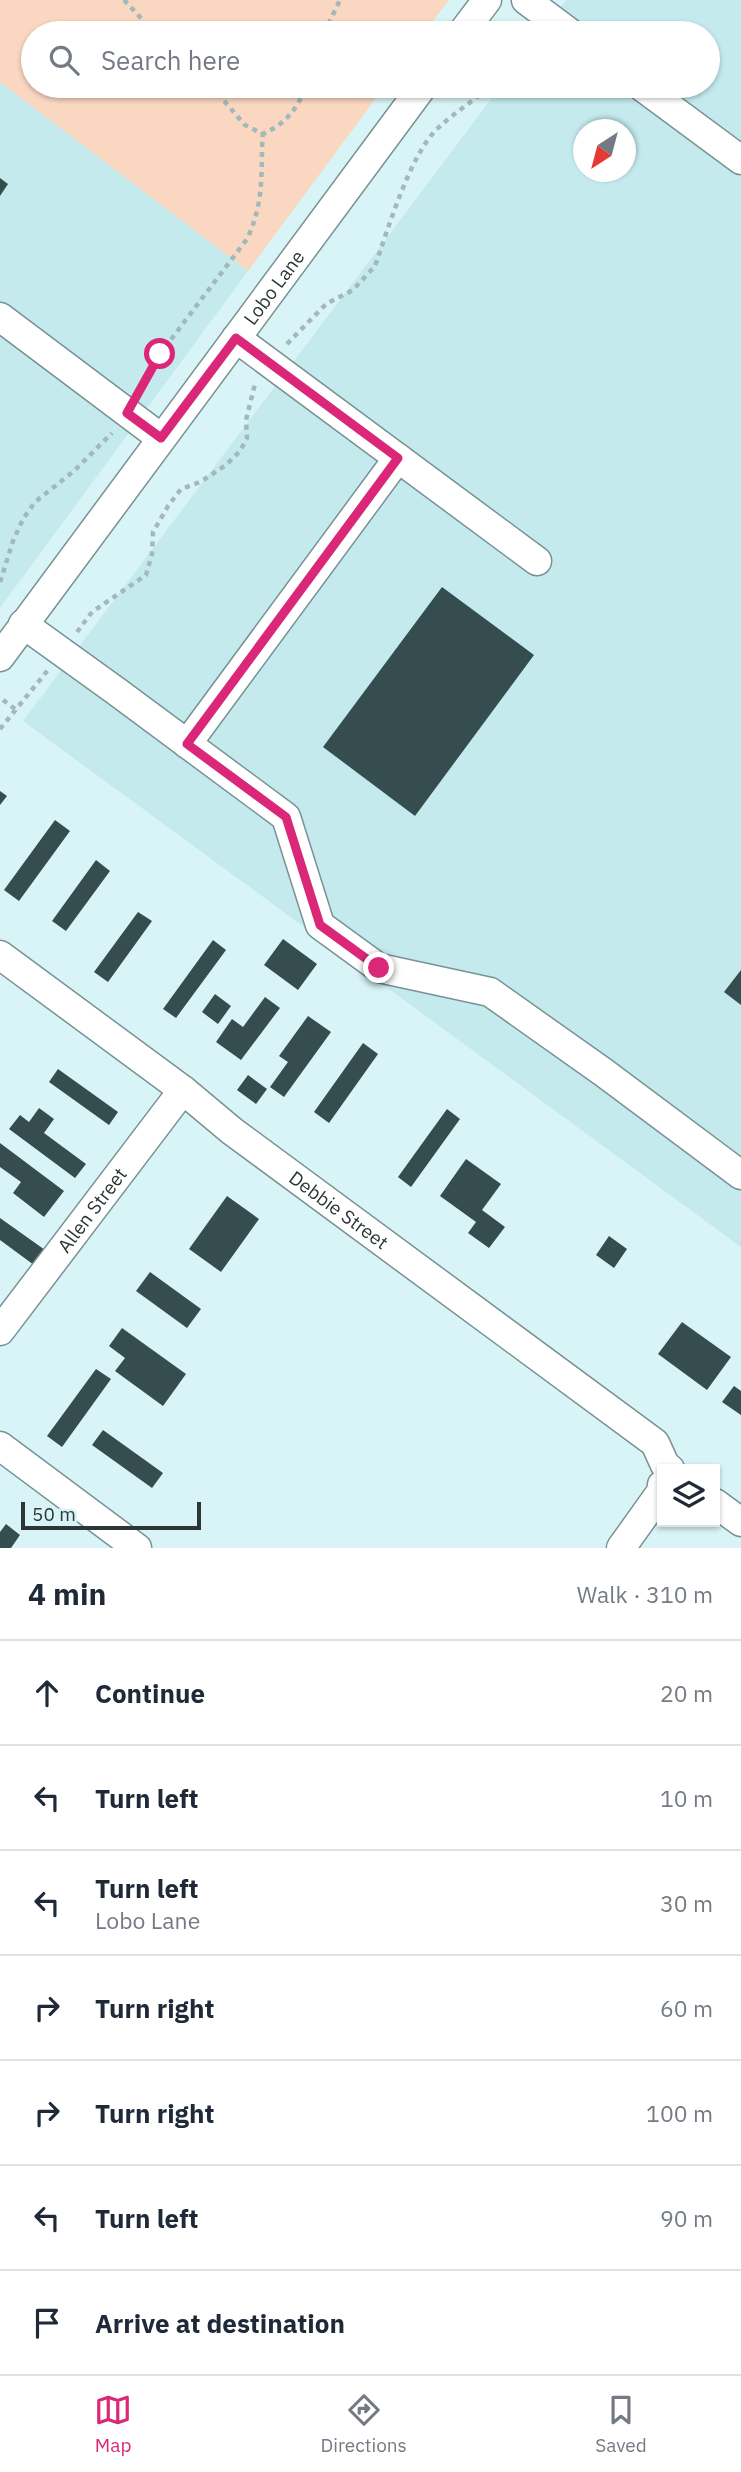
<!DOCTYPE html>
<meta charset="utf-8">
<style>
body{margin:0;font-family:"IBM Plex Sans",sans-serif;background:#f2f2f3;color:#1f2937}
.controls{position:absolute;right:21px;bottom:21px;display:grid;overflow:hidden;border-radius:0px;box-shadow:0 2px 5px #0004}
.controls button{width:63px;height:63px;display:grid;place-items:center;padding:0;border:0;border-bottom:2px solid #e0e1e3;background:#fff;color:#1f2937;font:35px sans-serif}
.compass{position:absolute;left:573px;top:119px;width:63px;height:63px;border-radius:50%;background:#fff;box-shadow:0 2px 5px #0004;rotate:216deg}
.scale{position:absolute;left:21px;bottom:18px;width:180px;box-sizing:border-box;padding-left:7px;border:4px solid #2c3637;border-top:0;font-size:19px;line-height:24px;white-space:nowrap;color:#2c3637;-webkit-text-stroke:5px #d8f4f7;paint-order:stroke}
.stop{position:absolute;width:21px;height:21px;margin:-16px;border:5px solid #db2777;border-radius:50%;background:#fff}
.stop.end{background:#db2777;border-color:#fff;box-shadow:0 2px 7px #0008}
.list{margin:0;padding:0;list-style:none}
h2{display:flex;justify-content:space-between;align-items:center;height:91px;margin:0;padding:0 28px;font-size:30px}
h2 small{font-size:23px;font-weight:400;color:#747a83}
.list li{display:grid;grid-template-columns:46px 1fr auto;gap:21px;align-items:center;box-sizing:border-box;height:105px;padding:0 28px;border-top:2px solid #e0e1e3}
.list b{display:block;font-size:26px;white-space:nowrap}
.list p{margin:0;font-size:23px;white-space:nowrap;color:#747a83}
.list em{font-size:23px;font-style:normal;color:#747a83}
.icon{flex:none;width:38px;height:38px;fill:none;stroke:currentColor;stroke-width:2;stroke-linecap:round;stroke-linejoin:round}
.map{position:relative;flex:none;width:741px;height:1548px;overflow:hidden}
.search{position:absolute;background:#fff;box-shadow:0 2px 5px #0004;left:21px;right:21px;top:21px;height:77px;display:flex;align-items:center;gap:18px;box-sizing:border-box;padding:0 24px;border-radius:38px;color:#747a83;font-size:26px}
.sheet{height:826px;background:#fff}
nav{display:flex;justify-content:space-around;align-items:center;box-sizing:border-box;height:98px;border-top:2px solid #e0e1e3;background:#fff;font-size:19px;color:#747a83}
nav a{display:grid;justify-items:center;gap:4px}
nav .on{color:#db2777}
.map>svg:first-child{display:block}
</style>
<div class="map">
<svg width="741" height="1548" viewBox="0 0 741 1548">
<rect width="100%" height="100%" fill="#d8f4f7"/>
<path fill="#c4eaee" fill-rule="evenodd" d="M566,0H741V1247L23,721L501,86H708V33H541ZM584,130H626V172H584Z
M0,82L248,271L0,608Z"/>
<path fill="#fad7c0" d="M0,0H449L424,33H33V86H385L248,271L0,82Z"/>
<path fill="#354d4f" d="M0,178L8,184L0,196Z
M442,587L534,655L415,816L323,747Z
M0,791L7,796L0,805Z
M55,820L70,831L19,901L4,890Z
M96,860L110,871L66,931L52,921Z
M138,912L152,921L108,982L94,972Z
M283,939L317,964L298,990L264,965Z
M213,940L226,950L176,1018L163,1009Z
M741,970V1005L724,992Z
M215,994L231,1006L218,1024L202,1012Z
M265,997L280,1008L241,1060L216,1042L232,1019L243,1027Z
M308,1016L331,1032L284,1097L270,1087L288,1062L279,1056Z
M363,1043L378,1054L329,1123L314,1112Z
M58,1069L118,1112L109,1125L49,1082Z
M248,1075L267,1089L256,1104L237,1090Z
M39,1108L54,1119L44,1133L86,1164L75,1178L9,1129L20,1115L29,1122Z
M447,1109L460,1119L411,1187L398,1177Z
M0,1143L64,1191L44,1217L13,1193L21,1182L0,1167Z
M466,1159L501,1184L482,1210L505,1227L489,1248L468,1233L476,1222L440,1196Z
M227,1196L259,1219L221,1272L189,1249Z
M0,1218L45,1250L34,1265L0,1240Z
M609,1236L627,1249L614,1268L596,1255Z
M150,1272L201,1309L187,1328L136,1291Z
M682,1322L731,1357L707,1390L658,1354Z
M122,1328L186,1374L163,1406L115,1371L125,1358L109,1346Z
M96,1369L111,1379L62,1447L47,1436Z
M734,1386L741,1391V1415L722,1402Z
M103,1430L163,1473L152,1488L92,1445Z
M6,1524L20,1535L11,1548H0V1532Z"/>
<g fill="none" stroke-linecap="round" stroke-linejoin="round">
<g stroke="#789294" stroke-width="31">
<g id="minor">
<path d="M526,0L570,33"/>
<path d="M462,33L487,0"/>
<path d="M641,86L741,160"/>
<path d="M0,317L161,438"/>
<path d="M236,338L537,561"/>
<path d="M23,624L116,691L286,817L320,925L379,968L490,992L603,1072L741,1175"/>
<path id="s1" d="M0,657L423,86"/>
<path d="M187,744L398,458"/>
<path id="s2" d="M0,955L183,1090L232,1131L655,1443L665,1465L670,1469"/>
<path id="s3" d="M0,1331L183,1090"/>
<path d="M0,1446L137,1548"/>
<path d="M715,1503L741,1522"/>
<path d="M621,1548L661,1492L662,1485"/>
</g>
</g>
<path stroke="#a2b8bb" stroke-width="4.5" stroke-dasharray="5 5" stroke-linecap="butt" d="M124,0L155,33
M324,33L340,0
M211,86L245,125L263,134C285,124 297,110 306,86
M287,344L326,304L353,290L375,266C388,229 410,155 437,129C454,113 474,100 492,86
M141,391L160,354L247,239C266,199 260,169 263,128
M0,582L13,541L23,519L35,502L74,471L112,433
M77,632L92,612L146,575L152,554L153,532L168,506L181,489L200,482L226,465L240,451L247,438L246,420L255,384
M3,700L15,709
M0,729L48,670"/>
<use href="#minor" stroke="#fff" stroke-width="28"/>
</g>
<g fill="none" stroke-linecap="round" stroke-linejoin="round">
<path stroke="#db2777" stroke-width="9" d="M160,354L127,413L161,438L236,338L398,458L187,744L286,817L320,925L379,968"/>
</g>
<g text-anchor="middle" stroke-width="7" stroke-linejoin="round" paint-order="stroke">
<g font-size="19" fill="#2c3637" stroke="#d8f4f7">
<text dy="7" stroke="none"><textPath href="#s1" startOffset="460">Lobo Lane</textPath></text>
<text dy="7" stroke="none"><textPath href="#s2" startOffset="424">Debbie Street</textPath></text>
<text dy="7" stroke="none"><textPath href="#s3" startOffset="152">Allen Street</textPath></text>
</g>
</g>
</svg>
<div class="controls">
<button><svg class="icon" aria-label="layers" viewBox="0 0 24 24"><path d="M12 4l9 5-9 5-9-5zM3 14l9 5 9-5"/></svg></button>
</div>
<svg class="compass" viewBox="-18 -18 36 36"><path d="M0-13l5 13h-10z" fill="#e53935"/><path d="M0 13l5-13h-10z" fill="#747a83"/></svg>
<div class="scale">50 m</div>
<div class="stop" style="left:160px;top:354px"></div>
<div class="stop end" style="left:379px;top:968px"></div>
<div class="search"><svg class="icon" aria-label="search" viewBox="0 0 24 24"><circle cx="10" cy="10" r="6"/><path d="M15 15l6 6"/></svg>Search here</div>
</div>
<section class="sheet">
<h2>4 min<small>Walk · 310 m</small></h2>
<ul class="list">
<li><svg class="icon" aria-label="ahead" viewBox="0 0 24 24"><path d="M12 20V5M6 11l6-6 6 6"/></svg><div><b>Continue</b></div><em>20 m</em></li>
<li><svg class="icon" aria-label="left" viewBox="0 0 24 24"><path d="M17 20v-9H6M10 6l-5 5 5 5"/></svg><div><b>Turn left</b></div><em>10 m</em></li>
<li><svg class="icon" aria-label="left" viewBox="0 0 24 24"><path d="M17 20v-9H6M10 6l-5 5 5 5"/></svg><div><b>Turn left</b><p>Lobo Lane</p></div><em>30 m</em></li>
<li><svg class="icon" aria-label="right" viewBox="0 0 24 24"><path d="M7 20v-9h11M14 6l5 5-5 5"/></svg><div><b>Turn right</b></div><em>60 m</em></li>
<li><svg class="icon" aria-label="right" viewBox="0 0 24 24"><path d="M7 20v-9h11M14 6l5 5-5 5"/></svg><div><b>Turn right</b></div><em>100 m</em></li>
<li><svg class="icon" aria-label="left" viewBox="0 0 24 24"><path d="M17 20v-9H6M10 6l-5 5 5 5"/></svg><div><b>Turn left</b></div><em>90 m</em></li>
<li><svg class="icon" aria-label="arrive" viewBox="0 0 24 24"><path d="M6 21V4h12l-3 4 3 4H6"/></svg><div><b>Arrive at destination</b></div></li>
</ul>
</section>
<nav>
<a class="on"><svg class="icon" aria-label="map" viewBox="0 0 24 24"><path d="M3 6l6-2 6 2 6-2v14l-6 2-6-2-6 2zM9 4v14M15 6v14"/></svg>Map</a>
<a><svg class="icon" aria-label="directions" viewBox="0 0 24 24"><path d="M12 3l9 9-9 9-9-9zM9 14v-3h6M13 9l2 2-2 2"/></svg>Directions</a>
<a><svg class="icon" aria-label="saved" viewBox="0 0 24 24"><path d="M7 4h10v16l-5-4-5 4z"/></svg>Saved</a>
</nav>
